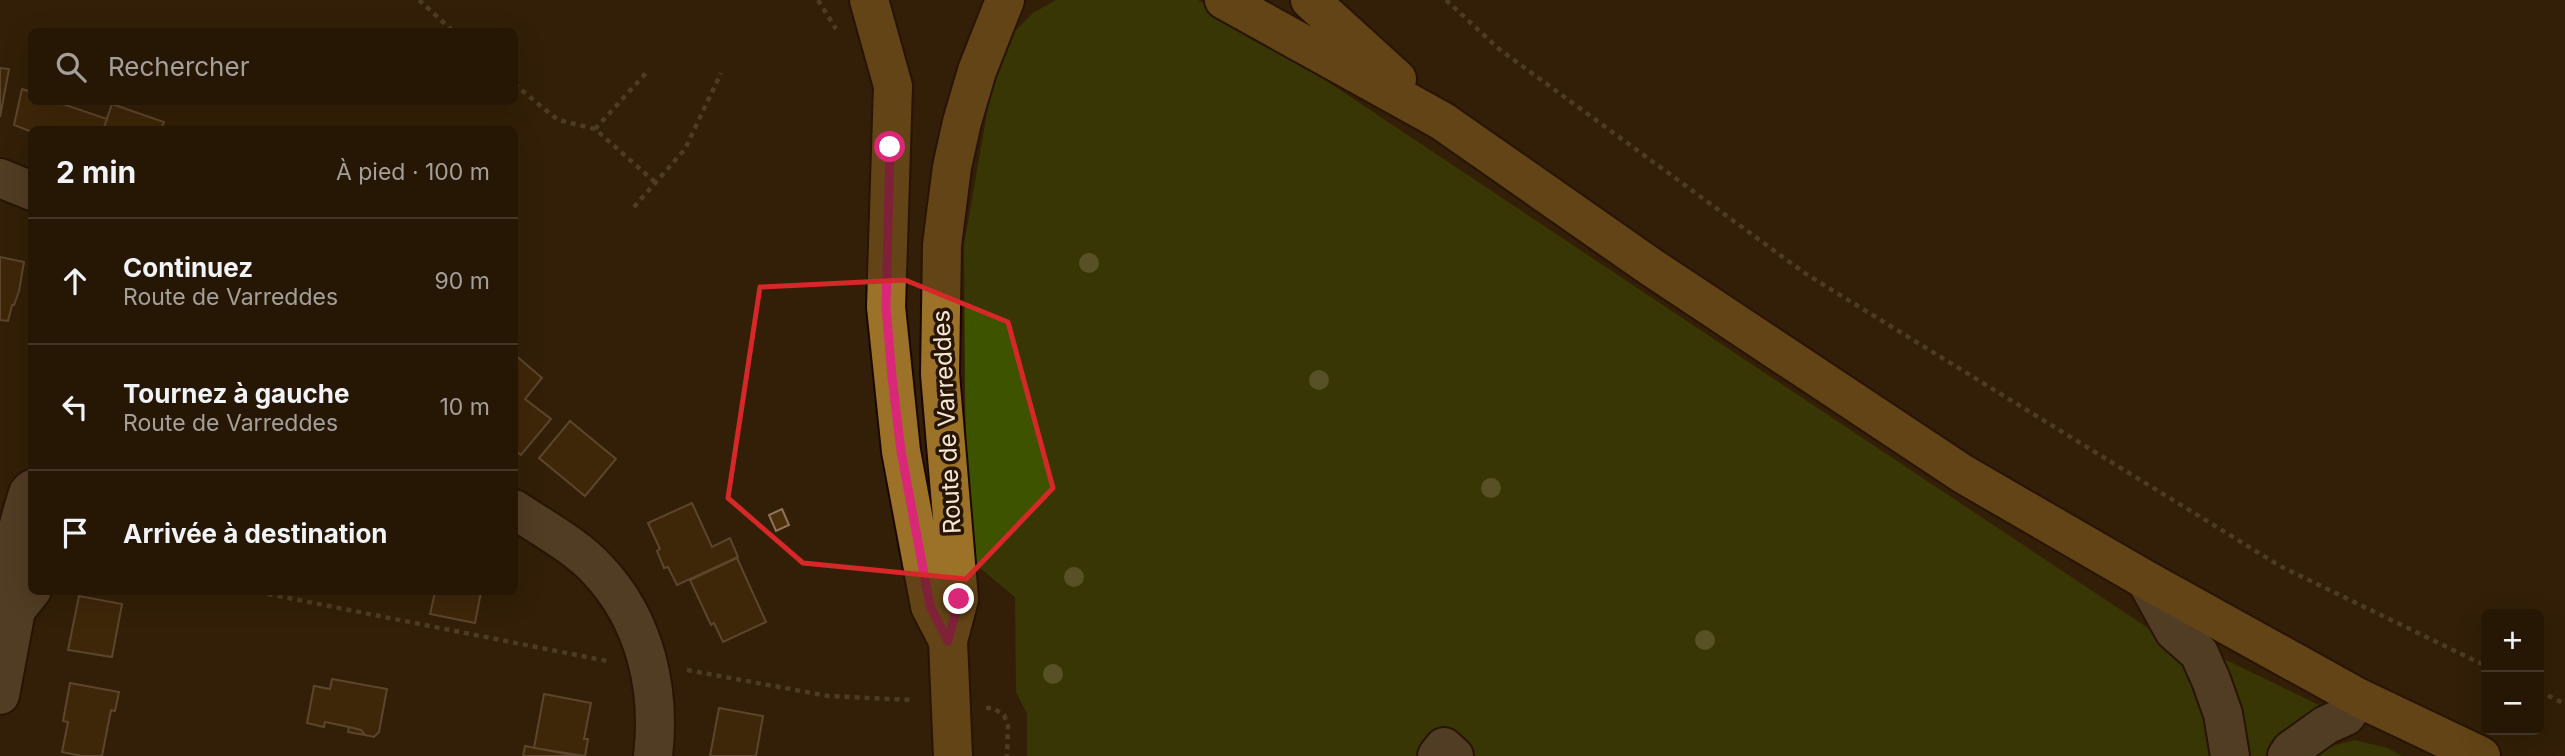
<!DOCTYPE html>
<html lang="fr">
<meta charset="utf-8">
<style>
body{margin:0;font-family:Inter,sans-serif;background:#2e200f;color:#f1f3f6}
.controls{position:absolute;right:21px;bottom:21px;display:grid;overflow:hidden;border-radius:10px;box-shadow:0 7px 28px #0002}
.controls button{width:63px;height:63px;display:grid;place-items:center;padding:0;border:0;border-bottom:2px solid #423627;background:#261705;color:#f1f3f6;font:35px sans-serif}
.stop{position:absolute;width:21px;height:21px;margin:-16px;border:5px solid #db2777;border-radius:50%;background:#fff}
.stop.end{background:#db2777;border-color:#fff;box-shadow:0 2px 7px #0008}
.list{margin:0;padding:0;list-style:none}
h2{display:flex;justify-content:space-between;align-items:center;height:91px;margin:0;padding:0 28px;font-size:30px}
h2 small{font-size:23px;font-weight:400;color:#a49f9a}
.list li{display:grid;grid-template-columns:46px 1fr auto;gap:21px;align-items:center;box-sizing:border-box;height:126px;padding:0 28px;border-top:2px solid #423627}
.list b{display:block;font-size:26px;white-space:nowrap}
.list p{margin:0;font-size:23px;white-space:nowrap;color:#a49f9a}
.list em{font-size:23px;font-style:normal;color:#a49f9a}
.icon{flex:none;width:38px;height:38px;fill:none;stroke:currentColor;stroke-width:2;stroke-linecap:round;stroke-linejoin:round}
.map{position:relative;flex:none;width:2565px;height:756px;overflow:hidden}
.search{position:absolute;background:#261705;box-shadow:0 7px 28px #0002;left:28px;top:28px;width:490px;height:77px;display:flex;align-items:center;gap:18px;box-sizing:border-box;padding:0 24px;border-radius:10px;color:#a49f9a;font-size:26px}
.panel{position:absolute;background:#261705;box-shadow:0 7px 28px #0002;left:28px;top:126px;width:490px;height:469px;border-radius:10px}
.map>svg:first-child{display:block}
</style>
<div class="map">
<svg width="2565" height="756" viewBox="0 0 2565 756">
<rect width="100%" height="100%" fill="#331f07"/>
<path fill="#3e5300" d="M1056,0H1198L1262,38L2160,636L2186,667L2200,698L2213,756H1027V714L1016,692L1015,597L969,559L965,398L964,245L994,72L1012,34L1033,13Z
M2222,658L2321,706L2282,732L2265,756H2249L2235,689Z
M2355,740L2387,748L2402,756H2314L2324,748Z"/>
<path fill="#4c300c" stroke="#8c735a" stroke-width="2" d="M0,68L9,69L0,117Z
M22,89L32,92V102H57L107,119L103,130H32V132L14,125Z
M112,104L164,122L161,130H103Z
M0,257L24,262L19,291L14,305H12L8,321L0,320Z
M514,354L542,378L525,399L551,419L521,455L514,450Z
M570,421L616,459L585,496L539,458Z
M692,503L712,547L730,538L738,557L677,585L668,567L664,568L657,551L660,549L648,523Z
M782,509L789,525L776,531L769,515Z
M737,558L766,622L723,642L714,623L711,625L690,580Z
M435,592H481L475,623L430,614Z
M79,596L122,604L112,657L68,650Z
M332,679L387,689L379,732L374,737L365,735L361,730L349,727L325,722L324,727L307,723L314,686L330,689Z
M70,683L119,692L115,711L111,710L102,756H82L62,752L68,722L63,721Z
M544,694L591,703L584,739H588L585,756L534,748Z
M719,708L763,716L756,756H710Z
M349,727L361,730L365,735L348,732Z
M525,746L577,756H523Z"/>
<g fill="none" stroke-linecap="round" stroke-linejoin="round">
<g stroke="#1a0800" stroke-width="42">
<path id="minor" d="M0,178L32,191
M514,509C542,528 575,545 598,570C645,620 661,689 653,756
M2146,580L2174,631L2199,653L2211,680L2223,714L2230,756
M16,610C6,566 15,535 28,493L32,489
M0,695L16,610L32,590
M1437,756L1444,747L1454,756
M2287,756L2291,750L2326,725L2346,716L2359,698"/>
</g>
<g stroke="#1a0800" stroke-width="42">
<path id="major" d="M869,0L893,86L886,307L901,451L930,606L948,641
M1224,0L1442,121L1651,267L1963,474L2146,580L2359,698L2481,756
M1310,0L1397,79
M953,756L948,641L959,599L940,374L942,245L952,167L962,122L977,71L1005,0"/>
</g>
<path stroke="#6f5d48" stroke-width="4.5" stroke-dasharray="5 5" stroke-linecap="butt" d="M419,0L454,32
M818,0L836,29
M1446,0L1499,49L1806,274L2280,566L2486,666
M514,84L558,120L595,129L656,183
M595,129L647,72
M634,207L685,149L721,73
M258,592L607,661
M687,670L828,696L913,700
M2539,691L2565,704
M986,708H993L1004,715L1008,726L1007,756"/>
<use href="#minor" stroke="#776047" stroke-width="38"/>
<use href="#major" stroke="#9b7228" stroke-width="38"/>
</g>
<g fill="#848e4a">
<circle cx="1089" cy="263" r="10"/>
<circle cx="1319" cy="380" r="10"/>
<circle cx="1491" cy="488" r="10"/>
<circle cx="1074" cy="577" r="10"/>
<circle cx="1705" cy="640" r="10"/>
<circle cx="1053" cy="674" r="10"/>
</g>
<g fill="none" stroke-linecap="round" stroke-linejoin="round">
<path stroke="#db2777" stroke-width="9" d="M890,147L886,307L892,377L901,451L930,606L948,641L959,599"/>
</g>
<path d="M0 0H2565V756H0ZM905,280L1008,322L1053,488L966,579L803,563L728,498L760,287Z" fill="#331f07" fill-opacity=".55" fill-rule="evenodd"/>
<path fill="none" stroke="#d62828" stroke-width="5" stroke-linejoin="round" d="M905,280L1008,322L1053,488L966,579L803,563L728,498L760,287Z"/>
<g text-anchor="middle" stroke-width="7" stroke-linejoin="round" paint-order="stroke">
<g font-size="24" fill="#f4e6d8" stroke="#281500">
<text transform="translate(947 422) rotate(-93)" y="8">Route de Varreddes</text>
</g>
</g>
</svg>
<div class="controls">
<button>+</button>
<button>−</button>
</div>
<div class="stop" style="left:890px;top:147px"></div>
<div class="stop end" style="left:959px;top:599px"></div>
<div class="search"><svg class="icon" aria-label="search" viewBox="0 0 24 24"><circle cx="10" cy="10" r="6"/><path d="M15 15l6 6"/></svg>Rechercher</div>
<section class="panel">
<h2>2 min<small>À pied · 100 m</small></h2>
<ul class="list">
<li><svg class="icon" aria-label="ahead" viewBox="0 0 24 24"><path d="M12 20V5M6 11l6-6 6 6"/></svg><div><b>Continuez</b><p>Route de Varreddes</p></div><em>90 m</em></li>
<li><svg class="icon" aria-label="left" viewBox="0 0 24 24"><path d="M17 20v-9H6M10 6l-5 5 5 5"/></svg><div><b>Tournez à gauche</b><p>Route de Varreddes</p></div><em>10 m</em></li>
<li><svg class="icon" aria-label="arrive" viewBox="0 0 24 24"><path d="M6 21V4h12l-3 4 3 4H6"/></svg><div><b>Arrivée à destination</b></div></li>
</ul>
</section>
</div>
